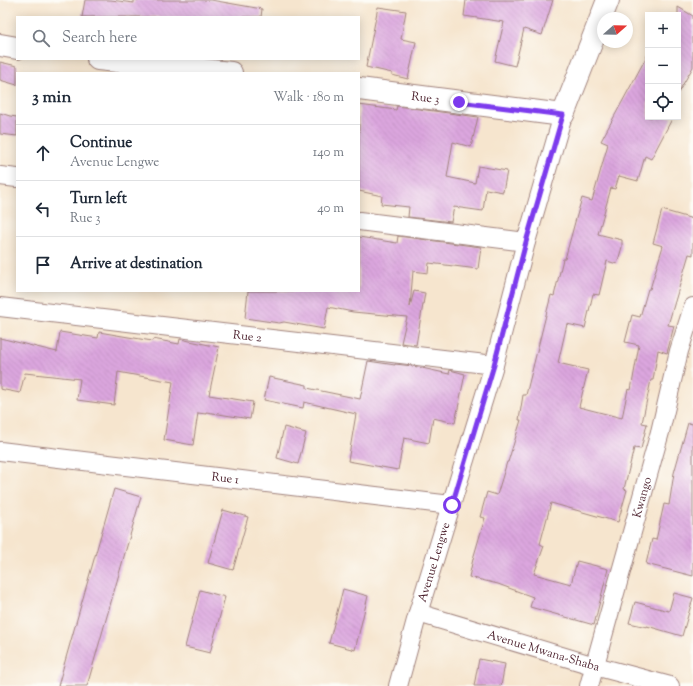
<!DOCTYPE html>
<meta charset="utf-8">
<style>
body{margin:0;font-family:"Sorts Mill Goudy",serif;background:#f6f6f7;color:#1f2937}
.controls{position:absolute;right:12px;top:12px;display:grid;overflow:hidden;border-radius:0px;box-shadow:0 2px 10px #0003}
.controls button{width:36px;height:36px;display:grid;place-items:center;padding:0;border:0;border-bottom:1px solid #e0e1e3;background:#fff;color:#1f2937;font:20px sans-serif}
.compass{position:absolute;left:597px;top:12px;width:36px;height:36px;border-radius:50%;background:#fff;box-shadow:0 2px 10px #0003;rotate:70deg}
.stop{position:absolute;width:12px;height:12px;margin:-9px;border:3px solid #7c3aed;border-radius:50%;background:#fff}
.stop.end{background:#7c3aed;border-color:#fff;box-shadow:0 1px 4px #0008}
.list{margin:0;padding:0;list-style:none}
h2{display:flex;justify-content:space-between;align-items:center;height:52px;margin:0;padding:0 16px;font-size:17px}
h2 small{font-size:13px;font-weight:400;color:#747a83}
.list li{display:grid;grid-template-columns:26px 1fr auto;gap:12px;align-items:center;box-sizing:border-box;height:56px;padding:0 16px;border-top:1px solid #e0e1e3}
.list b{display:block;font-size:15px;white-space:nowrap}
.list p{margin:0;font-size:13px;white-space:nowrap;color:#747a83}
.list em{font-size:13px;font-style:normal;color:#747a83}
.icon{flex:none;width:22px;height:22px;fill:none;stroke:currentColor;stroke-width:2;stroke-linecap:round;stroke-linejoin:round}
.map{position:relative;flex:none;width:693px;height:686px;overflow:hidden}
.search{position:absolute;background:#fff;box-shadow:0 2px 10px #0003;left:16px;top:16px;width:344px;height:44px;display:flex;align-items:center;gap:10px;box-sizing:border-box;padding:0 14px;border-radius:0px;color:#747a83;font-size:15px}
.panel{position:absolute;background:#fff;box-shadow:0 2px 10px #0003;left:16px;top:72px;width:344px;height:220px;border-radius:0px}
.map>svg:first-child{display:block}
</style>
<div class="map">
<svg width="693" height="686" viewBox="0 0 693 686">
<defs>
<pattern id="building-back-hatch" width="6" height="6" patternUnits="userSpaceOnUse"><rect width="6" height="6" fill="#dba6de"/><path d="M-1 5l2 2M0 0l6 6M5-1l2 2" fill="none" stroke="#bd8ebf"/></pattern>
</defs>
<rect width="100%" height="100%" fill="#fdfcf7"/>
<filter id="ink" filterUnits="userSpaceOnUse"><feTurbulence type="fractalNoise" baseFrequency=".025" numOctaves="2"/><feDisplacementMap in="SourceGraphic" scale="8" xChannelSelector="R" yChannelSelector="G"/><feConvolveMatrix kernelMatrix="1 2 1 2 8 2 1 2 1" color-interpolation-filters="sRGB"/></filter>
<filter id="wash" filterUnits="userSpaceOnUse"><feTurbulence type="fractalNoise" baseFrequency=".012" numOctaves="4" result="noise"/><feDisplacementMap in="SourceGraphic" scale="16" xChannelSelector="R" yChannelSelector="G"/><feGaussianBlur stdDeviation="0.9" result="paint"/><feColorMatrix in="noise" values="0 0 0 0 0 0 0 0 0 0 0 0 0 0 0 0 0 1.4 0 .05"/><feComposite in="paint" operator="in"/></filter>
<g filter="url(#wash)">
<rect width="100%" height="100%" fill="#f6e5ce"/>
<g id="blocks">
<path fill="url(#building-back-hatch)" d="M85,0H111L134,3V0H211L262,9L261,17H82Z
M466,0H553L542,35L524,29L515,66L495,61L504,22L464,16Z
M378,7L406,11L401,39L416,42L408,79L392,75V73L366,67Z
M678,7L693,16V67L678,93Z
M648,54V117H673L651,159L645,156L638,181L619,176L615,189L611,188L598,234L622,240V247L617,264L607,261L599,295L593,294L585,328L567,324L558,363L588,370L579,407L622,418L628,389L631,390L639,345L625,342L632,315L640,317L648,289H650L663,246L653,243L662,210L693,219V255L689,254L668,325L674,326L667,353L658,350L653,380H651L642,423L647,424L641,449L634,448L624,489L627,490L618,522L551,503L540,544L544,546L534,574L571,584L577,561L608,569L594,625L530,607L533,597L498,584L469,577L473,559L485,518L480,517L487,492L497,495L507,462H508L521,420H519L523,395H526L551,295L554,296L563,259H565L575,222L582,198L592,201L608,144L601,141Z
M0,62L17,66V85L0,80Z
M359,105L396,110L397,106L478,117L471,147L453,142L447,177L475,183L478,166L507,171L503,192L486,189L483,211L454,207L451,222L408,217L409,207L381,204L382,196L359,191Z
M0,113L10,116L17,117V136L0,134Z
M398,236L481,247L478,269L429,263L428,273L413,271L410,307L414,291L425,293L416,345L401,343L407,317L353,312L328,307L324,329L284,322L279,323L245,318L248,291H359V237L397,243Z
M60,332L98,338L99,332L152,341L153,339L179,344L180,339L219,347L209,395L253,402L250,419L206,412V414L198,413L193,445L164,440L173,382L118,372L114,405L77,400L80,379L25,373L20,393L0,389V338L57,352Z
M368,361L395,365V364L413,366L449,374L450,370L465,374L455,423L433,418L429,443L404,438L398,470L348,461L356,414L304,402L303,408L264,400L269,377L307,385V388L360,399Z
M688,423L693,424V576L646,564L652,539L656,540L664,504L669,505L674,473Z
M284,427L306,433L298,464L277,458Z
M114,489L141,497L87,686H58Z
M223,510L248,517L233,570L208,563Z
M343,589L368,596L355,650L329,643Z
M200,590L225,597L210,653L185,647Z
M674,593L693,598L682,636L647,626V627L629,623L635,602L669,611Z
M479,659L505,664L501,686H474Z"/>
</g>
</g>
<g filter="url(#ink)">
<use href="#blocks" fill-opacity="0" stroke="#a0827c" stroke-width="1"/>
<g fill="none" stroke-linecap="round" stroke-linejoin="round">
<g stroke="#a0827c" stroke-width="20">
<g id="minor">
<path d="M0,176L17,178"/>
<path d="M359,221L526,242"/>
<path id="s1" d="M0,307L494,365"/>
<path id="s2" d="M0,451L451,505"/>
<path id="s3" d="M418,613L595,666L670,686"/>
<path id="s4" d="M398,686L418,613L494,365L526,242L563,115"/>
<path id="s5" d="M589,686L660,432L679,351L693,307"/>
</g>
</g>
<g stroke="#a0827c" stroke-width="24">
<g id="tertiary">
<path d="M0,45L17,48"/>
<path d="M98,59L231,73"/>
<path id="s6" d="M359,89L563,115L608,0"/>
</g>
</g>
<use href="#minor" stroke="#fff" stroke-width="18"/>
<use href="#tertiary" stroke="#fff" stroke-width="22"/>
</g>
</g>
<g fill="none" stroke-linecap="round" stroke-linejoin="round" filter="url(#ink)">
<path stroke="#7c3aed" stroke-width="5" d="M452,505L494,365L526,242L563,115L459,102"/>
</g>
<g text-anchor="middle" stroke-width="3.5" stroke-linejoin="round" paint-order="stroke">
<g font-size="12" fill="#4a1f2b" stroke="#fdfcf7">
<text dy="4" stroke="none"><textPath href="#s6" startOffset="67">Rue 3</textPath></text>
<text dy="4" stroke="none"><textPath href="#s1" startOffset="249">Rue 2</textPath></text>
<text dy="4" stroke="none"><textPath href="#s2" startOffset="227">Rue 1</textPath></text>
<text dy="4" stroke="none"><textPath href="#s5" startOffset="196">Kwango</textPath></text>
<text dy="4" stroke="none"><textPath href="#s4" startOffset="129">Avenue Lengwe</textPath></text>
<text dy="4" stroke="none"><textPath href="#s3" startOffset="131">Avenue Mwana-Shaba</textPath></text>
</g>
</g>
</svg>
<div class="controls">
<button>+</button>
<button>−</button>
<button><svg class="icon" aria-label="locate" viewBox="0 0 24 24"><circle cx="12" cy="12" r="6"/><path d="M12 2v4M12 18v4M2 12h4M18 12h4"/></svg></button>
</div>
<svg class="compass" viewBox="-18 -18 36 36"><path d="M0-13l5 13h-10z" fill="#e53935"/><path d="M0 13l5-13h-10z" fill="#747a83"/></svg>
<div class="stop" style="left:452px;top:505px"></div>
<div class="stop end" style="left:459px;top:102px"></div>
<div class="search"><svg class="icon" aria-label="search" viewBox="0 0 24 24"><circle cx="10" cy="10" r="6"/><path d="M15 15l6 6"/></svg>Search here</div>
<section class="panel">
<h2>3 min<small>Walk · 180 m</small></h2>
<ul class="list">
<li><svg class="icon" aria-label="ahead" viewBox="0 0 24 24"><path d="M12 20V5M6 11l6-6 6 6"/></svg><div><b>Continue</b><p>Avenue Lengwe</p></div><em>140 m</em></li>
<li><svg class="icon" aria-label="left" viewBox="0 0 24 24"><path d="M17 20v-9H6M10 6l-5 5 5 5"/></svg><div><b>Turn left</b><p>Rue 3</p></div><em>40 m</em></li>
<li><svg class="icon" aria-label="arrive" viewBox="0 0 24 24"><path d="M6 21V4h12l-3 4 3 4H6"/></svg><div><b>Arrive at destination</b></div></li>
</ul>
</section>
</div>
